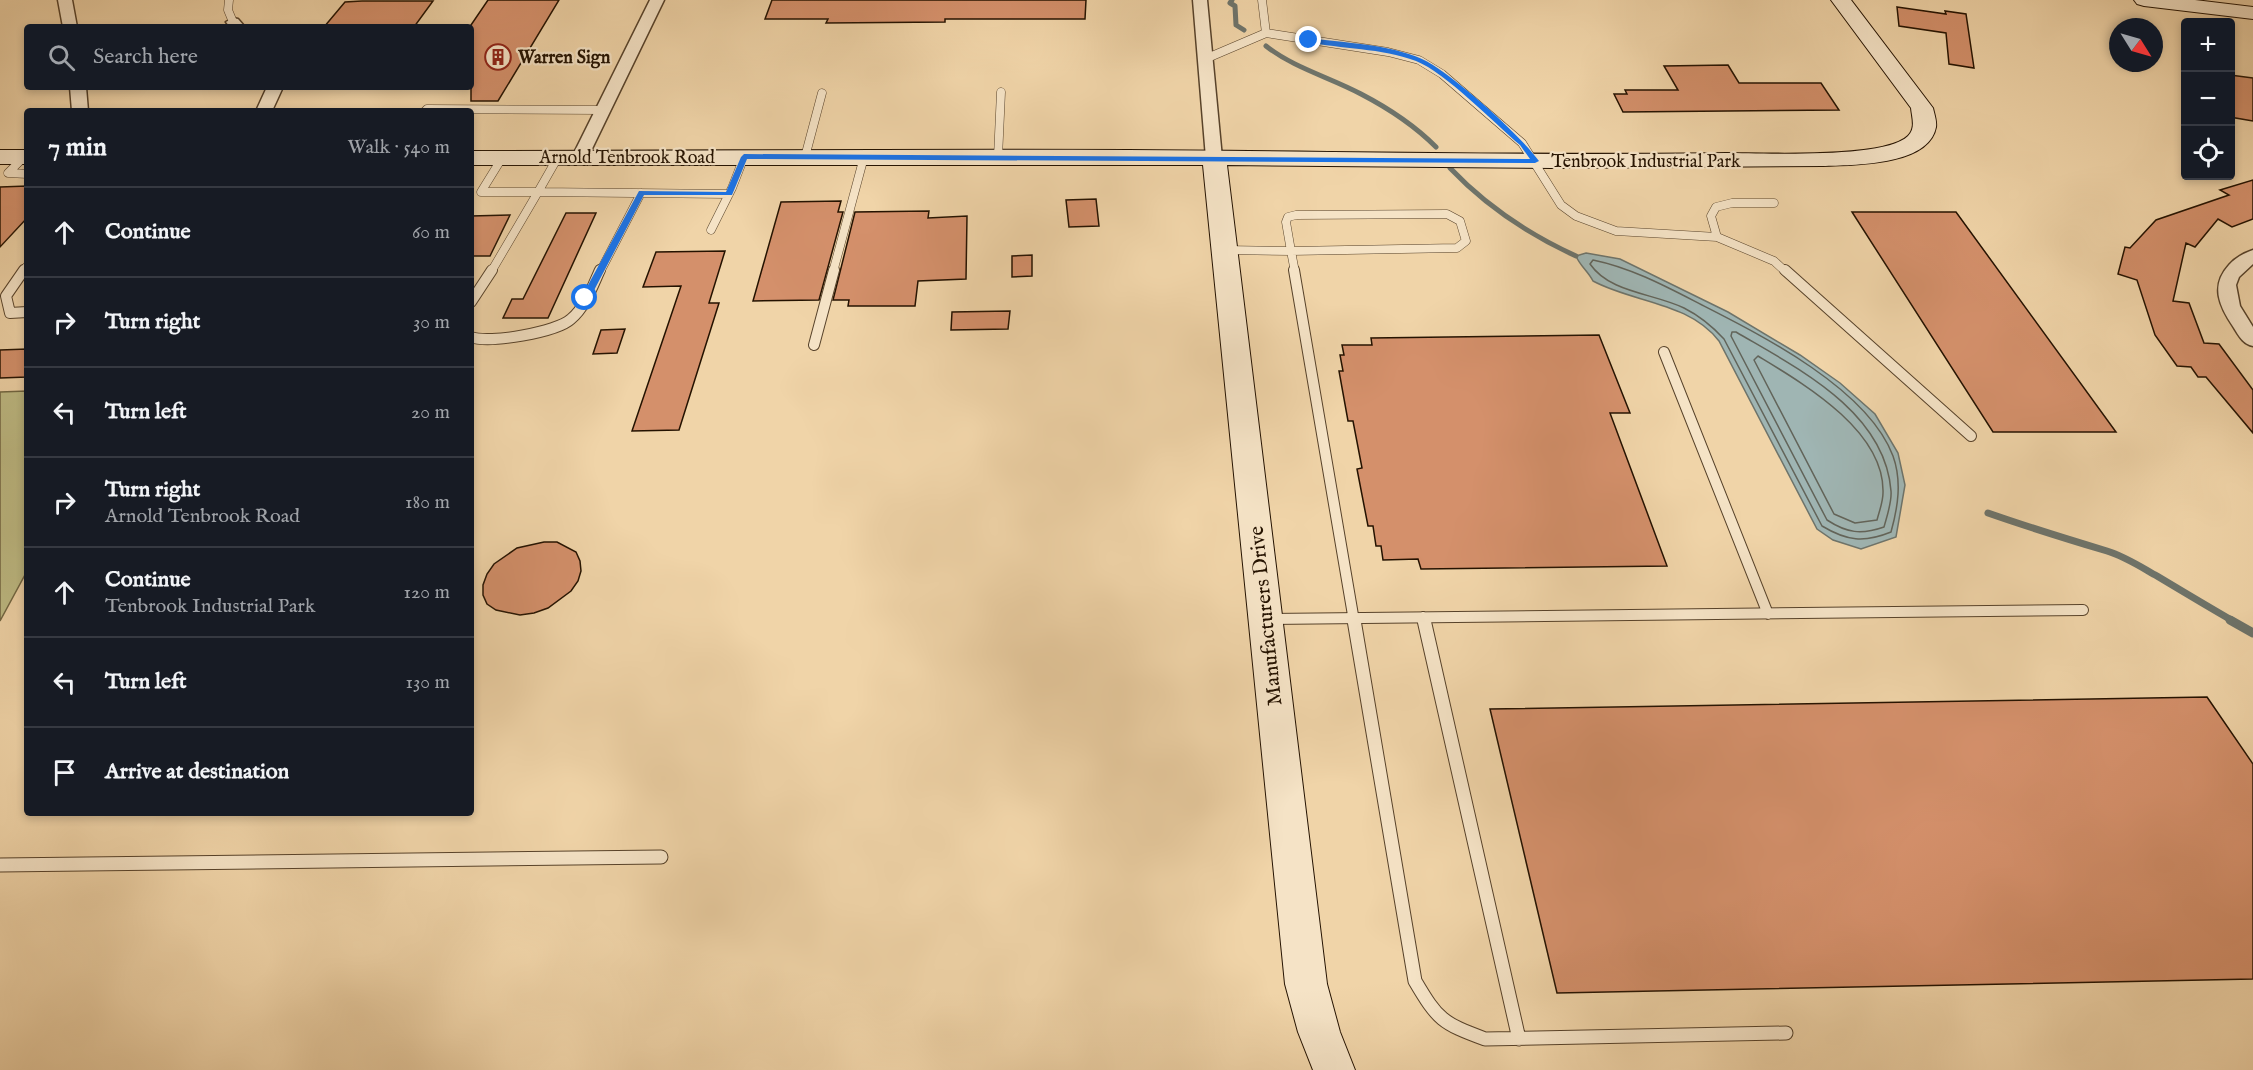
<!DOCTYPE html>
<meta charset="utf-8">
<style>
body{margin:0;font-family:"IM FELL English",serif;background:#20242c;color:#f1f3f6}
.controls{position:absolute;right:18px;top:18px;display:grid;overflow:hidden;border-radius:6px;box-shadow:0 3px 9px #0003}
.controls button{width:54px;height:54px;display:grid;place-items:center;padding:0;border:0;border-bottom:2px solid #363941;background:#171b24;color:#f1f3f6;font:30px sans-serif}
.compass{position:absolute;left:2109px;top:18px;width:54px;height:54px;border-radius:50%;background:#171b24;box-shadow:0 3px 9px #0003;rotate:127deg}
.stop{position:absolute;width:18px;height:18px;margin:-14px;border:4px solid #1a73e8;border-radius:50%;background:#fff}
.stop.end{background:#1a73e8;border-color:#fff;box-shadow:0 2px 6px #0008}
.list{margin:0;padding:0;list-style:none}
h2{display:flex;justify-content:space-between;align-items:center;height:78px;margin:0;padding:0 24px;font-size:26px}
h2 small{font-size:20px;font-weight:400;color:#9ea1a6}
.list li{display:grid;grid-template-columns:39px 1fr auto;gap:18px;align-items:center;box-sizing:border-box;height:90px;padding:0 24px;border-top:2px solid #363941}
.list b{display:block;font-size:22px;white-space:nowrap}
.list p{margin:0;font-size:20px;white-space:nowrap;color:#9ea1a6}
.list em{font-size:20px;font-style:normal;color:#9ea1a6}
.icon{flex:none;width:33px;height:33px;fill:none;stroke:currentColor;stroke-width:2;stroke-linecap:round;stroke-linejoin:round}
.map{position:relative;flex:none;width:2253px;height:1070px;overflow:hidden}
.search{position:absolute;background:#171b24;box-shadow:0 3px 9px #0003;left:24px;top:24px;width:450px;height:66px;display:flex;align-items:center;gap:15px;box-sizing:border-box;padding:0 21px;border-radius:6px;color:#9ea1a6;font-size:22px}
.panel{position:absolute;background:#171b24;box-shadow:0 3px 9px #0003;left:24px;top:108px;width:450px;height:708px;border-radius:6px}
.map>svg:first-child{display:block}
</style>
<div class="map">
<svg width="2253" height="1070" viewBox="0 0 2253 1070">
<rect width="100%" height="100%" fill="#f0d4a8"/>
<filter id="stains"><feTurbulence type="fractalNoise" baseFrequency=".00333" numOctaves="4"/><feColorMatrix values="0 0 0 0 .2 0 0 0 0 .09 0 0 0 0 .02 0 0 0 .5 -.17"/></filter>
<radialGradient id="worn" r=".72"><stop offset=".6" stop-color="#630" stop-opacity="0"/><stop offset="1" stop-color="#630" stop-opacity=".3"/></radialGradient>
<path fill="#bebb84" stroke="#716642" stroke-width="1.5" d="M27,391V571L0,621V392Z"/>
<path fill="#9fb5b3" stroke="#6e746b" stroke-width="1.5" d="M1586,253L1620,259L1728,312L1800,355L1840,383L1875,414L1898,453L1905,485L1896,537L1861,549L1833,540L1817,529L1719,341C1689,302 1634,303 1593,281C1588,271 1580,266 1576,256Z"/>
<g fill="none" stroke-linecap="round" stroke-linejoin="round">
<path stroke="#62645a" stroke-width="1.5" d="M1593,260C1632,268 1667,287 1702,305C1763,336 1868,389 1893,456C1902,481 1898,507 1891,532C1864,543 1847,541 1822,526L1724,339C1712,326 1700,316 1684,308C1653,293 1610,293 1590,264Z
M1732,332H1736C1797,368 1885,411 1891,491C1892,502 1887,516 1884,527C1861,535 1847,533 1827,520L1731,336Z
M1758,356C1804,384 1885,431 1883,493C1883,502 1879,512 1877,520L1855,523L1834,514L1754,360Z"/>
<path stroke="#6e746b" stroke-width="5" d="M1232,0L1230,3L1235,6L1236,25L1244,30
M1266,46C1294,68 1329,77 1361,94C1388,108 1414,125 1436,147
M1450,168C1486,206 1528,234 1576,256"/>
<path stroke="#6e746b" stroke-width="7" d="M1988,513C2028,527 2067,539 2107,551C2124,556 2141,567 2157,576C2182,591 2207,606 2233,621"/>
<path stroke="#6e746b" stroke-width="9" d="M2230,620L2253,633"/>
</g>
<path fill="#d4906b" stroke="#241200" stroke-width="1.5" d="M488,0H559L498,101H471V25Z
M772,0H1086L1085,19H945V22L826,23L828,19H765Z
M362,1H433L414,27H324L345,2Z
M1897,7L1946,14L1945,11L1966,14L1974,68L1949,64L1946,33L1899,26Z
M1728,65L1739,83H1821L1839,110L1623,112L1614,94H1627L1625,90H1678L1664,66Z
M2230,75L2253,78V121L2230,117Z
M2253,180V219L2232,227L2218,219L2195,247L2186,243L2173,301L2189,303L2204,343L2219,344L2253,390V433L2206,377H2198L2191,367L2177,366L2155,335L2137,280L2118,274L2125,247L2130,248L2156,220L2229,195L2220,190Z
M27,186V218L0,247V187Z
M1096,199L1099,226L1069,227L1066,200Z
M841,201L838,212H843L819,300L753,301L781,202Z
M929,211L928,218L967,216L966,279L918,281L915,306H848L849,300H833L855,212Z
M1852,212H1956L2116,432H1993Z
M566,213H596L548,318H503L512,299H523Z
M510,215L490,256H471V216Z
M725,251L709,303H719L679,430L632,431L681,286L643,287L656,252Z
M1032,255V276L1012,277V256Z
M1010,311L1008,329L951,330L952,312Z
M625,329L617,353L593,354L601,330Z
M1599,335L1630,413H1610L1667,566L1421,569L1418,559L1383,560L1381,546H1376L1373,526H1368L1357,469L1362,468L1353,421H1348L1339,371H1343L1340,355H1344L1342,345H1372L1371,338Z
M27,349V377L0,378V350Z
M544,542H557L576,552L580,561L581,571L578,581L571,591L548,608L534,613L520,615L496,610L487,604L483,595V585L487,574L494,564L517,548Z
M2207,697L2253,764V979L1557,993L1490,709Z"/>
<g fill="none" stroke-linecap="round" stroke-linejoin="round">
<g stroke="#57422a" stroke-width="9">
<path id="lane-far2" d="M229,0L228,10L233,22
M1262,0L1266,33
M1205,59L1266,33L1388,52L1419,60L1442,74L1522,143L1561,205L1576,216L1616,231L1717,237L1711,216L1716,207L1732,203H1774
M425,111L427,109L603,110
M24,157L8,173L27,174
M558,157L538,192L729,194
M805,157L822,93
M998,157L1001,92
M1447,214L1460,221L1466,241L1457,248L1291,251L1286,222L1288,217L1296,215Z
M711,230L732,188L744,157
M1717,237L1774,261L1786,272
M1225,250L1291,251L1295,272
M23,272L27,266
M491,272L538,192H481L502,158
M600,272L641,193
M833,272L864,157"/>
</g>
<g stroke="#57422a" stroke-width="12">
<path id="lane-far1" d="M24,270L6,296L10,313L27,312
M1294,270L1354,621
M1785,270L1971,436
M471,302L492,270
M471,337C489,344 557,332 571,319C585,308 593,285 600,270
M814,345L834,270
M1664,352L1768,614
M1423,617L1424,621
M1268,619L2083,610"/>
</g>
<g stroke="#57422a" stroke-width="15">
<path id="lane" d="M1354,620L1415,981C1438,1020 1442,1023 1485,1039L1786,1033
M1424,620L1519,1039
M0,865L661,857"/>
</g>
<g stroke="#57422a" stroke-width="3">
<path id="street" d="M58,0H72L77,27H63Z
M650,0H664L588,157L580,162L574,161L572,157Z
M1193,0H1207L1222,158L1214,163L1206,158Z
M233,18L238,19L245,27H230L226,22Z
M70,87H86L88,111H72Z
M267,87H283L272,111H256Z
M2253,250V264L2239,277L2236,285L2240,306L2253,327V346C2243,344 2239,336 2234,328C2219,306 2210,286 2229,265C2235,258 2244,253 2253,250Z"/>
</g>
<g stroke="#241200" stroke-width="2">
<path id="secondary" d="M1831,0H1851L1933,108C1934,113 1937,121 1936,127C1929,166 1852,165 1823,166L1553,168L1227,165L1327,984L1340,1032L1355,1070H1313L1298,1032L1285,984L1203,165H471V151C690,151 909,149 1128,150C1328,151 1527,156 1726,153C1762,153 1885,159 1908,136C1916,128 1912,118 1911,108Z
M2134,0H2195L2253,7V19L2144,6L2137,4Z
M0,150H27V164H0Z"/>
</g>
<use href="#lane-far2" stroke="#f5e3c6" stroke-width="8"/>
<use href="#lane-far1" stroke="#f5e3c6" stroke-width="10"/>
<use href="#lane" stroke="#f5e3c6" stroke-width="13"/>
<use href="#street" fill="#f5e3c6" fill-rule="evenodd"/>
<use href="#secondary" fill="#f5e3c6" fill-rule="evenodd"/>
</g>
<path fill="#1a73e8" d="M1309,38C1345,43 1388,44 1422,59C1452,73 1519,134 1539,161L1535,163L747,159L732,195H644L590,298L585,301L581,298L639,191L726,192L741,157L744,154L1530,159L1520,145C1493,122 1446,73 1416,61C1381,48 1342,49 1306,42Z"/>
<defs>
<g id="building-ring" transform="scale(1.35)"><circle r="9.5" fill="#f5e3c6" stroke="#8f2418" stroke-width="1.5"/><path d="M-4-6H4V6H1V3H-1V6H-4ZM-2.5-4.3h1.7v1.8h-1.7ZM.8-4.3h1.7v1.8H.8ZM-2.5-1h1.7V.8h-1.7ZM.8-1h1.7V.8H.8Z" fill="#8f2418"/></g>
</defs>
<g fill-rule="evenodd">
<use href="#building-ring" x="498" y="57"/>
</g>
<g text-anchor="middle" stroke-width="4.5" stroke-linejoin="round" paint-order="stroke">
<g font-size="18" font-weight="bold" fill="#241200" stroke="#f5e3c6" text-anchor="start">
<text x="518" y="63">Warren Sign</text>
</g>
<g font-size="18" fill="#241200" stroke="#f5e3c6">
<text x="627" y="163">Arnold Tenbrook Road</text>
<text x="1646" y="167">Tenbrook Industrial Park</text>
</g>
<g font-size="21" fill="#241200" stroke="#f5e3c6">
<text transform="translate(1265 616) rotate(-96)" y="7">Manufacturers Drive</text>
</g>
</g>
<rect width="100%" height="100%" filter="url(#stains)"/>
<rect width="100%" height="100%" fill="url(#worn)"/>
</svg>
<div class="controls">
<button>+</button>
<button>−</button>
<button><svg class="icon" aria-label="locate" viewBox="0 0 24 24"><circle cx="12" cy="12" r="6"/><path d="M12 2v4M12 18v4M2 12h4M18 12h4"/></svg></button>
</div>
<svg class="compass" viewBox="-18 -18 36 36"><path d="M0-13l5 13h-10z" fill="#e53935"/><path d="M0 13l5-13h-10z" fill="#9ea1a6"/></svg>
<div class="stop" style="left:585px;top:298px"></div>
<div class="stop end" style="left:1309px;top:40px"></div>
<div class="search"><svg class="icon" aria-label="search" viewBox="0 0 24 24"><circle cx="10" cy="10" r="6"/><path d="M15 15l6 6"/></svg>Search here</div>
<section class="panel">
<h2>7 min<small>Walk · 540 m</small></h2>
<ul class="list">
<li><svg class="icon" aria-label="ahead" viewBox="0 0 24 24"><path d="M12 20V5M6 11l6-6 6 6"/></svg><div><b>Continue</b></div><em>60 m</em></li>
<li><svg class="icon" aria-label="right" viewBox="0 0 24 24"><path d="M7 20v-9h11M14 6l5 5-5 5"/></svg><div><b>Turn right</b></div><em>30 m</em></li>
<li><svg class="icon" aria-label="left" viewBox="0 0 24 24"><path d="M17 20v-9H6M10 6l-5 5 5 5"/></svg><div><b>Turn left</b></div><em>20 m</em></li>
<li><svg class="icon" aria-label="right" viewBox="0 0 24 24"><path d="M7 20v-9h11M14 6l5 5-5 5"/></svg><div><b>Turn right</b><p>Arnold Tenbrook Road</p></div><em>180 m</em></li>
<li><svg class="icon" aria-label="ahead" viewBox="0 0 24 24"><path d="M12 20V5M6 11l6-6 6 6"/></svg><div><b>Continue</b><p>Tenbrook Industrial Park</p></div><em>120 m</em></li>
<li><svg class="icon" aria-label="left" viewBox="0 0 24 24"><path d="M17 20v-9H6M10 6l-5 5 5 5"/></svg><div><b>Turn left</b></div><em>130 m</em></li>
<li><svg class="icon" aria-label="arrive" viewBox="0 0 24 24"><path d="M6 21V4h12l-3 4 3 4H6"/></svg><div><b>Arrive at destination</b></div></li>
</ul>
</section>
</div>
